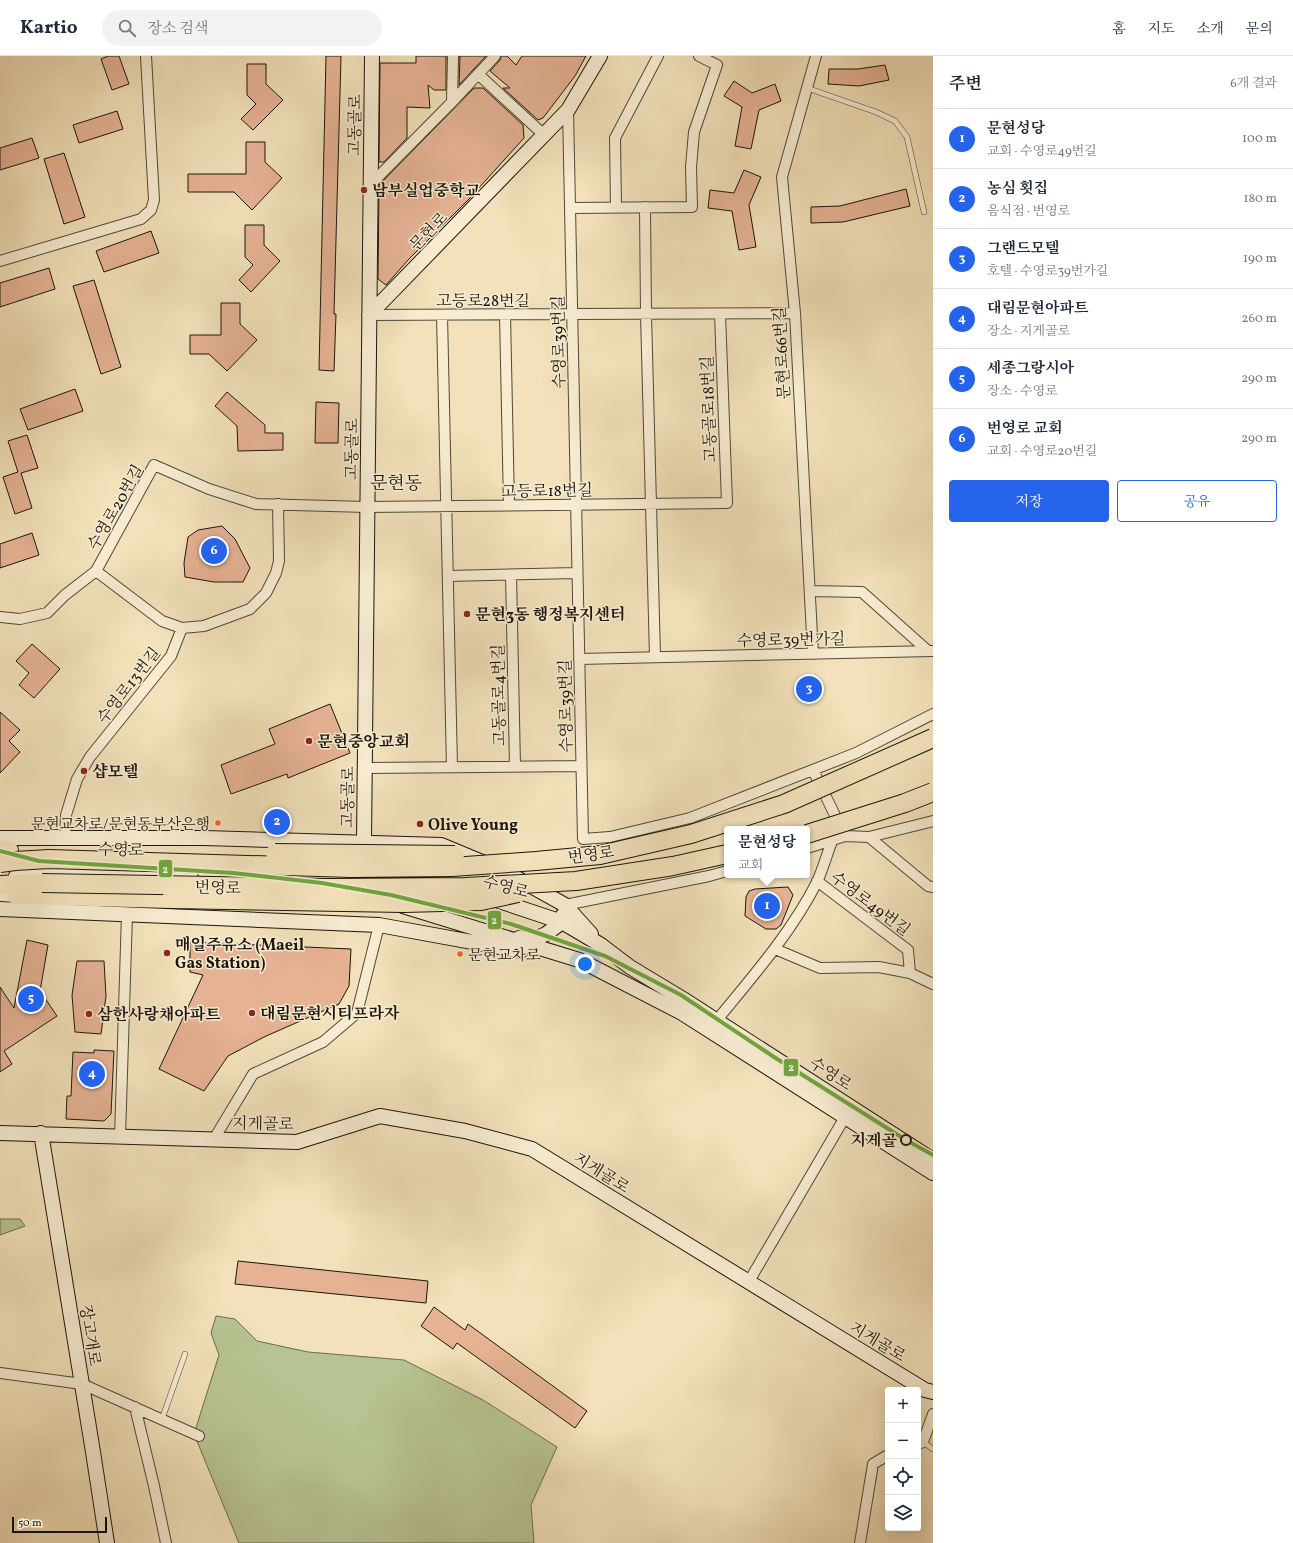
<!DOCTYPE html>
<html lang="ko">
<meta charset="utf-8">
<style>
body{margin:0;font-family:Vollkorn,"Noto Serif KR",serif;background:#f2f2f3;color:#1f2937}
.controls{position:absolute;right:12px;bottom:12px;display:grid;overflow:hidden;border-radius:4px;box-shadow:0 4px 16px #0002}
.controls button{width:36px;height:36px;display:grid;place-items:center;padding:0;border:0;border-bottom:1px solid #e0e1e3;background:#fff;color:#1f2937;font:20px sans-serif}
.scale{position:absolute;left:12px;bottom:10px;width:95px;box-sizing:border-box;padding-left:4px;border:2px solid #1c150b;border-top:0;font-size:11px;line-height:14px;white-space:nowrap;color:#1c150b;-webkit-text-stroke:3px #f7ecd2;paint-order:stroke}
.you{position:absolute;left:585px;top:908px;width:14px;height:14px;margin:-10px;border:3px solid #fff;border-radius:50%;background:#1a73e8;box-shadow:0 0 0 6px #1a73e833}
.badge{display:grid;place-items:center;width:26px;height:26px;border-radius:50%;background:#2563eb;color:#fff;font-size:13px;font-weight:700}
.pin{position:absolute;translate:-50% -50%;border:2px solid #fff;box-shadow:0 1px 4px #0006}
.popup{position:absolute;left:724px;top:770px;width:86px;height:52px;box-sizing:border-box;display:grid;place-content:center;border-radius:4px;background:#fff;filter:drop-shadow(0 1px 3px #0005);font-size:13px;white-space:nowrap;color:#747a83}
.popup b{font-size:15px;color:#1f2937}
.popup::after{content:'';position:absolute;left:50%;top:100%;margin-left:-8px;border:8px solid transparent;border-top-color:#fff}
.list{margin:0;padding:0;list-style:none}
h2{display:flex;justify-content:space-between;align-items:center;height:52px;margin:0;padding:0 16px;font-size:17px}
h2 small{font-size:13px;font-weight:400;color:#747a83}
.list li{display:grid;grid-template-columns:26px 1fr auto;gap:12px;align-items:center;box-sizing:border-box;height:60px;padding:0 16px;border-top:1px solid #e0e1e3}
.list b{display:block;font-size:15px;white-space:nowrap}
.list p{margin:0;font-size:13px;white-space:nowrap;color:#747a83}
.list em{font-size:13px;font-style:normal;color:#747a83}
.actions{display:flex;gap:8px;padding:12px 16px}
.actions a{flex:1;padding:9px 0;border:1px solid #2563eb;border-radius:4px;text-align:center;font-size:14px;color:#2563eb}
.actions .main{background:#2563eb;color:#fff}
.icon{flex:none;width:22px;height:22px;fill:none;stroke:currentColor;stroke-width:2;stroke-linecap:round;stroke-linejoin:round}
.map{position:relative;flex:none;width:933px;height:1487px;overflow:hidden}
header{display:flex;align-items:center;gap:24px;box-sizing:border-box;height:56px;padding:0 20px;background:#fff;border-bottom:1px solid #e0e1e3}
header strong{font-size:19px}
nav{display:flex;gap:22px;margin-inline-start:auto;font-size:14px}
.search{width:280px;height:36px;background:#f2f2f3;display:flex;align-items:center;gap:10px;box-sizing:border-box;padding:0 14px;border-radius:22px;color:#747a83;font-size:15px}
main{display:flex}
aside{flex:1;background:#fff}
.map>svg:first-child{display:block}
</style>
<header>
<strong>Kartio</strong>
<div class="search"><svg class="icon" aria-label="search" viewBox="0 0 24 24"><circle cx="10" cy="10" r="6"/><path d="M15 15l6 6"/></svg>장소 검색</div>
<nav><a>홈</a><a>지도</a><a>소개</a><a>문의</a></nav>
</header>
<main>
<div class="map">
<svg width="933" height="1487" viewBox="0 0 933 1487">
<rect width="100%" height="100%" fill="#f2e1ba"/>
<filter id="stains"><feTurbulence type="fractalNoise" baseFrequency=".005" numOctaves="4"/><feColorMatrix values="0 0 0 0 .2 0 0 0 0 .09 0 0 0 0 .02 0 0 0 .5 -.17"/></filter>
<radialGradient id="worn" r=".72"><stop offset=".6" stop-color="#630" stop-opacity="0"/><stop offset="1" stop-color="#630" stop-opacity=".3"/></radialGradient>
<path fill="#b7c392" stroke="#6a6c4e" d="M0,1163H20L25,1170L0,1179Z
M216,1260L235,1263L257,1285L308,1296L404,1304L483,1344L557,1391L531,1449L534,1487H239L194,1378L219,1299L211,1277Z"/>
<path fill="#e5b294" stroke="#1c150b" d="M108,0H119L129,28L112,34L101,3Z
M326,0H341L334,258H336L334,315L319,314Z
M416,0H446V34H434L428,29L430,52L407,51V82L384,106H379L380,7H416Z
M459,0H486L459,29L460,0Z
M501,0H507L516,9L522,0H586L575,20L543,62L538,64L503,32H510L490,15L500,4Z
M247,8H266V28L283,44L253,74L241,63L256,48L247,39Z
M885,9L889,24L859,30L828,28L829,13H858Z
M734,25L752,37L775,28L781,45L759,54L751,93L735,90L742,51L724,40Z
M474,32H483L523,69L524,82L468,144L408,204L386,229L378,223L379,129Z
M117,55L123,73L79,87L73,69Z
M32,82L39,102L0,114V92Z
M246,86H265V106L282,122L252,154L234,136H188V118H246Z
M64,97L85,161L64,168L44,103Z
M744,114L761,121L749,149L756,191L739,194L732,155L708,152L710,134L734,137Z
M906,133L910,150L843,166L811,167V151L840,150Z
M245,169H264V189L280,205L251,236L239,224L253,209L245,201Z
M151,175L159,197L104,216L96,195Z
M49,212L55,233L0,251V227Z
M94,224L121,311L101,318L73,230Z
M221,247H240V268L257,284L227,315L209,298H190V279H221Z
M75,333L83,355L28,374L20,353Z
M227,336L265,369V377H283V394L238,395L237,370L215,350Z
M316,346L339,347L338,387H315Z
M27,379L38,412L21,417L32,452L15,458L3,421L18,416L8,385Z
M222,470L235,483L250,512L243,526H214L185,521L184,507L188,481L198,474Z
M32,477L39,499L0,512V488Z
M32,588L60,613L34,642L19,629L29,617L16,605Z
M330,648L350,697L288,722L287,718L231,738L221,709L275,688L269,673Z
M0,656L20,674L9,685L20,696L0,717Z
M788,831L793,839L781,869L776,873H766L745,860L746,841L749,835L755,833Z
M27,884L48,889L40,935L57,960L4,995L12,1008L0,1016V931L14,952Z
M190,886L351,893L349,930L339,948L264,981L228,1000L204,1035L159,1013L203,919L190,916Z
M77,905H104L106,940L101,978L75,976L72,939Z
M94,994L114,995L111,1058L104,1065L66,1063L67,1040H71L73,996L94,997Z
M238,1205L428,1225L426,1247L235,1228Z
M434,1251L465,1274L468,1268L587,1355L575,1372L457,1287L453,1293L421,1270Z"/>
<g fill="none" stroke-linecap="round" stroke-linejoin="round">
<g stroke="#524837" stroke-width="6">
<path id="lane" d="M807,32L876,56L895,65L907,81L924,156
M162,1363L185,1298
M923,1386L933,1393"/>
</g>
<g stroke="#524837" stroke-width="12">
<path id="street" d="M478,18L544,79
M452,46L453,0
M568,54L583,783L610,781L690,762L856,697L933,658
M370,129L452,46L495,0
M616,151L615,82L658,0
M645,151L646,258L655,601
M570,152L692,151L691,111L694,76L717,9L699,0
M0,205L141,163L151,154L154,144L146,0
M369,259L795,257
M442,259L452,711
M505,259L509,449
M96,515L162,565L182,572
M511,519L515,710
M448,520L577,517
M810,535L862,536L928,595
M0,561L20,563L47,557L65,539L96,515L154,409L209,433L256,448L367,451L727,447L720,258
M813,598L795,257L782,121L816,0
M579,603L933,595
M364,712L581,710
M845,780L869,781L933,765
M869,781L928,830L933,831
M65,783L66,759L77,723L90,701L171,600L182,572L204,570L250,553L266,537L276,517L279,505L278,448
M807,792L845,780L813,714
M817,825L908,894L910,917
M565,849L709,820L727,815
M775,893L820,912L879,911L910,917L933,928
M717,964C753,920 791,877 817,826C823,813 827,798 832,785
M120,1081L127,858
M214,1083L253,1018L323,986L357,957L379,869
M748,1227L845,1061
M0,1317L82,1328L199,1380
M135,1351L154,1430L166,1487
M918,1388L923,1386L933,1358
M860,1487L873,1408L888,1399"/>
</g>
<g stroke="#1c150b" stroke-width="16">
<path id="secondary" d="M369,259L568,54L600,0
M0,782H204L441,789L506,816L565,849L591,878
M364,786L372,0
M357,819L384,821L408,826
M16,820L52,816L191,821
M0,838L16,839
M493,843L562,866L601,889L630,911L683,943L933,1104
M403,850L579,904L593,911L682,957L933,1117
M0,853L379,869L521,895
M519,882L532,884L546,878L562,866L563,859
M0,1077L297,1086L380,1060L465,1075L532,1093L925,1334L933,1336
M41,1077L93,1396L107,1487"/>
</g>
<g stroke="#1c150b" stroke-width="20">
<path id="highway" d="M0,794H9
M0,829L35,827
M16,839L171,843"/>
</g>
<use href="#lane" stroke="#f7ecd2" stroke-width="5"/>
<use href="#street" stroke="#f7ecd2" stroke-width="10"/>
<use href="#secondary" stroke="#f7ecd2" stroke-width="14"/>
<use href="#highway" stroke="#f2e1ba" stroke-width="18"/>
<g stroke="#1c150b" stroke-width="20" stroke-linecap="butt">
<path id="highway-bridge" d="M807,778L905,747L933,736
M275,797L455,799
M0,807L15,805L49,803L351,812L452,811L536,805L600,799L691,778L784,748L933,682
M42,827L329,832L466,831L576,825L673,810L727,798
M171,843L404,847L481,845L518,837"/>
</g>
<use href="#highway-bridge" stroke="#f2e1ba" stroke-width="18"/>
<g stroke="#f7ecd2" stroke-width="7">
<path id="metro-1" d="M0,795L39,805L233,817L322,827L391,839L511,868L605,900L681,939L774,1001L906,1084L933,1099"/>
</g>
<use href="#metro-1" stroke="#72a63f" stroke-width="4"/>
</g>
<g fill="#8f2418" stroke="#f7ecd2" stroke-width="1.5">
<circle cx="364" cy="134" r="4"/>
<circle cx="467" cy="558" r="4"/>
<circle cx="309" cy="685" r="4"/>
<circle cx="84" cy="715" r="4"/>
<circle cx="420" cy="768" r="4"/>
<circle cx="167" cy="897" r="4"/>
<circle cx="252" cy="957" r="4"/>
<circle cx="89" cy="958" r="4"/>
</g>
<g fill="#f26522" stroke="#f7ecd2" stroke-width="1.5">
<circle cx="218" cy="767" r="3.5"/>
<circle cx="460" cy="898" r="3.5"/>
</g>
<circle fill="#f7ecd2" stroke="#1c150b" stroke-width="2" cx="906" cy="1084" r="5"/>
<g text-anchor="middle" stroke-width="3" stroke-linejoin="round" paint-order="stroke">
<g font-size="15" fill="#1c150b" stroke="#f7ecd2" text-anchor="end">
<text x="210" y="773">문현교차로/문현동부산은행</text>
<text x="468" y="904" text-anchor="start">문현교차로</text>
</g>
<g font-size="16" fill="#1c150b" stroke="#f7ecd2">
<text transform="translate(354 69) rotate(-89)" y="6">고동골로</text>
<text transform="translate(428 175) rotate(-46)" y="6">문현로</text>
<text x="483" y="250">고등로28번길</text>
<text transform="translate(558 286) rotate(-91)" y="6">수영로39번길</text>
<text transform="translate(781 297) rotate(-93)" y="6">문현로66번길</text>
<text transform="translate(708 353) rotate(-92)" y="6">고동골로18번길</text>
<text transform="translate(351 393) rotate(-89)" y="6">고동골로</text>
<text transform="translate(547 434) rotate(-1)" y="6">고등로18번길</text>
<text transform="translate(115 451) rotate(-60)" y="6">수영로20번길</text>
<text transform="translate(791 583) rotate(-1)" y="6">수영로39번가길</text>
<text transform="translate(128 629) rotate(-52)" y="6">수영로13번길</text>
<text transform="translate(498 639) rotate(-91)" y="6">고동골로4번길</text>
<text transform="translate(565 650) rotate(-91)" y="6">수영로39번길</text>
<text transform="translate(347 741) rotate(-89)" y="6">고동골로</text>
<text transform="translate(121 793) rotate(1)" y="6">수영로</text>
<text transform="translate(591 798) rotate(-8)" y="6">번영로</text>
<text transform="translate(506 830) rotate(15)" y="6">수영로</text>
<text transform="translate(218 831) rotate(1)" y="6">번영로</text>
<text transform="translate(871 847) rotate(37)" y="6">수영로49번길</text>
<text transform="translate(831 1017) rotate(33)" y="6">수영로</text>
<text transform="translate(263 1067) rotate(1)" y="6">지게골로</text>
<text transform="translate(602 1116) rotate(32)" y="6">지게골로</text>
<text transform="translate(91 1279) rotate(81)" y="6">장고개로</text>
<text transform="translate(878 1285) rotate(31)" y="6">지게골로</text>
</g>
<g font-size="16" font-weight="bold" fill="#1c150b" stroke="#f7ecd2" text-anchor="start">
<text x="372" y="140">남부실업중학교</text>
<text x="475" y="564">문현3동 행정복지센터</text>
<text x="317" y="691">문현중앙교회</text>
<text x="92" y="721">샵모텔</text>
<text x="428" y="774">Olive Young</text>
<text x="175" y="894">매일주유소 (Maeil<tspan x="175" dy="18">Gas Station)</tspan></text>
<text x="260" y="963">대림문현시티프라자</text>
<text x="97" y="964">삼한사랑채아파트</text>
</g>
<g font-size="16" font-weight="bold" fill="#1c150b" stroke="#f7ecd2" text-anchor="end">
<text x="897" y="1090">지게골</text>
</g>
<g font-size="18" fill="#1c150b" stroke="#f7ecd2">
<text x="396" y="433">문현동</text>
</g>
</g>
<g stroke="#f7ecd2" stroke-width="1.5">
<rect x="158" y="803" width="15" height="19" rx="4" fill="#72a63f"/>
<rect x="487" y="854" width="15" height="20" rx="4" fill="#72a63f"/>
<rect x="783" y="1002" width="16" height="19" rx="4" fill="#72a63f"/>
</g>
<g font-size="11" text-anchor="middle" font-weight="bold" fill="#fff">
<text x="165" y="817">2</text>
<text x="494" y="868">2</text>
<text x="791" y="1015">2</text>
</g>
<rect width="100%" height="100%" filter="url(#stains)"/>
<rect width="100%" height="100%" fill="url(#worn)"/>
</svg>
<div class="controls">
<button>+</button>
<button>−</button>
<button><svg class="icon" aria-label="locate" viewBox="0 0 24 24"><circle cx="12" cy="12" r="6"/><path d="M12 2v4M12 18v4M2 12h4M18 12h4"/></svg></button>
<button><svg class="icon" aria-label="layers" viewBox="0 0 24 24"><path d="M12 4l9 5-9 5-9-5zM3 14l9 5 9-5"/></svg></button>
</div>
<div class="scale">50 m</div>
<div class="you"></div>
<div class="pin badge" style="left:767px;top:850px">1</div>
<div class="popup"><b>문현성당</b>교회</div>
<div class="pin badge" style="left:277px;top:766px">2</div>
<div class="pin badge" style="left:809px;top:633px">3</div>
<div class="pin badge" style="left:92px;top:1018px">4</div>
<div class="pin badge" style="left:31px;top:943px">5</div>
<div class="pin badge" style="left:214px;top:495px">6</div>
</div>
<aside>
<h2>주변<small>6개 결과</small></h2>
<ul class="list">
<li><span class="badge">1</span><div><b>문현성당</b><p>교회 · 수영로49번길</p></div><em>100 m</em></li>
<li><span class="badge">2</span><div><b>농심 횟집</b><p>음식점 · 번영로</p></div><em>180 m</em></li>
<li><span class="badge">3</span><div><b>그랜드모텔</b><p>호텔 · 수영로39번가길</p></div><em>190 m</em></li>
<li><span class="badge">4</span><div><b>대림문현아파트</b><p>장소 · 지게골로</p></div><em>260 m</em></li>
<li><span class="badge">5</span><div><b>세종그랑시아</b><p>장소 · 수영로</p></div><em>290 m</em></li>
<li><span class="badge">6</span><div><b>번영로 교회</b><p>교회 · 수영로20번길</p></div><em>290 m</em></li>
</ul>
<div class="actions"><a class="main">저장</a><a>공유</a></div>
</aside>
</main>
